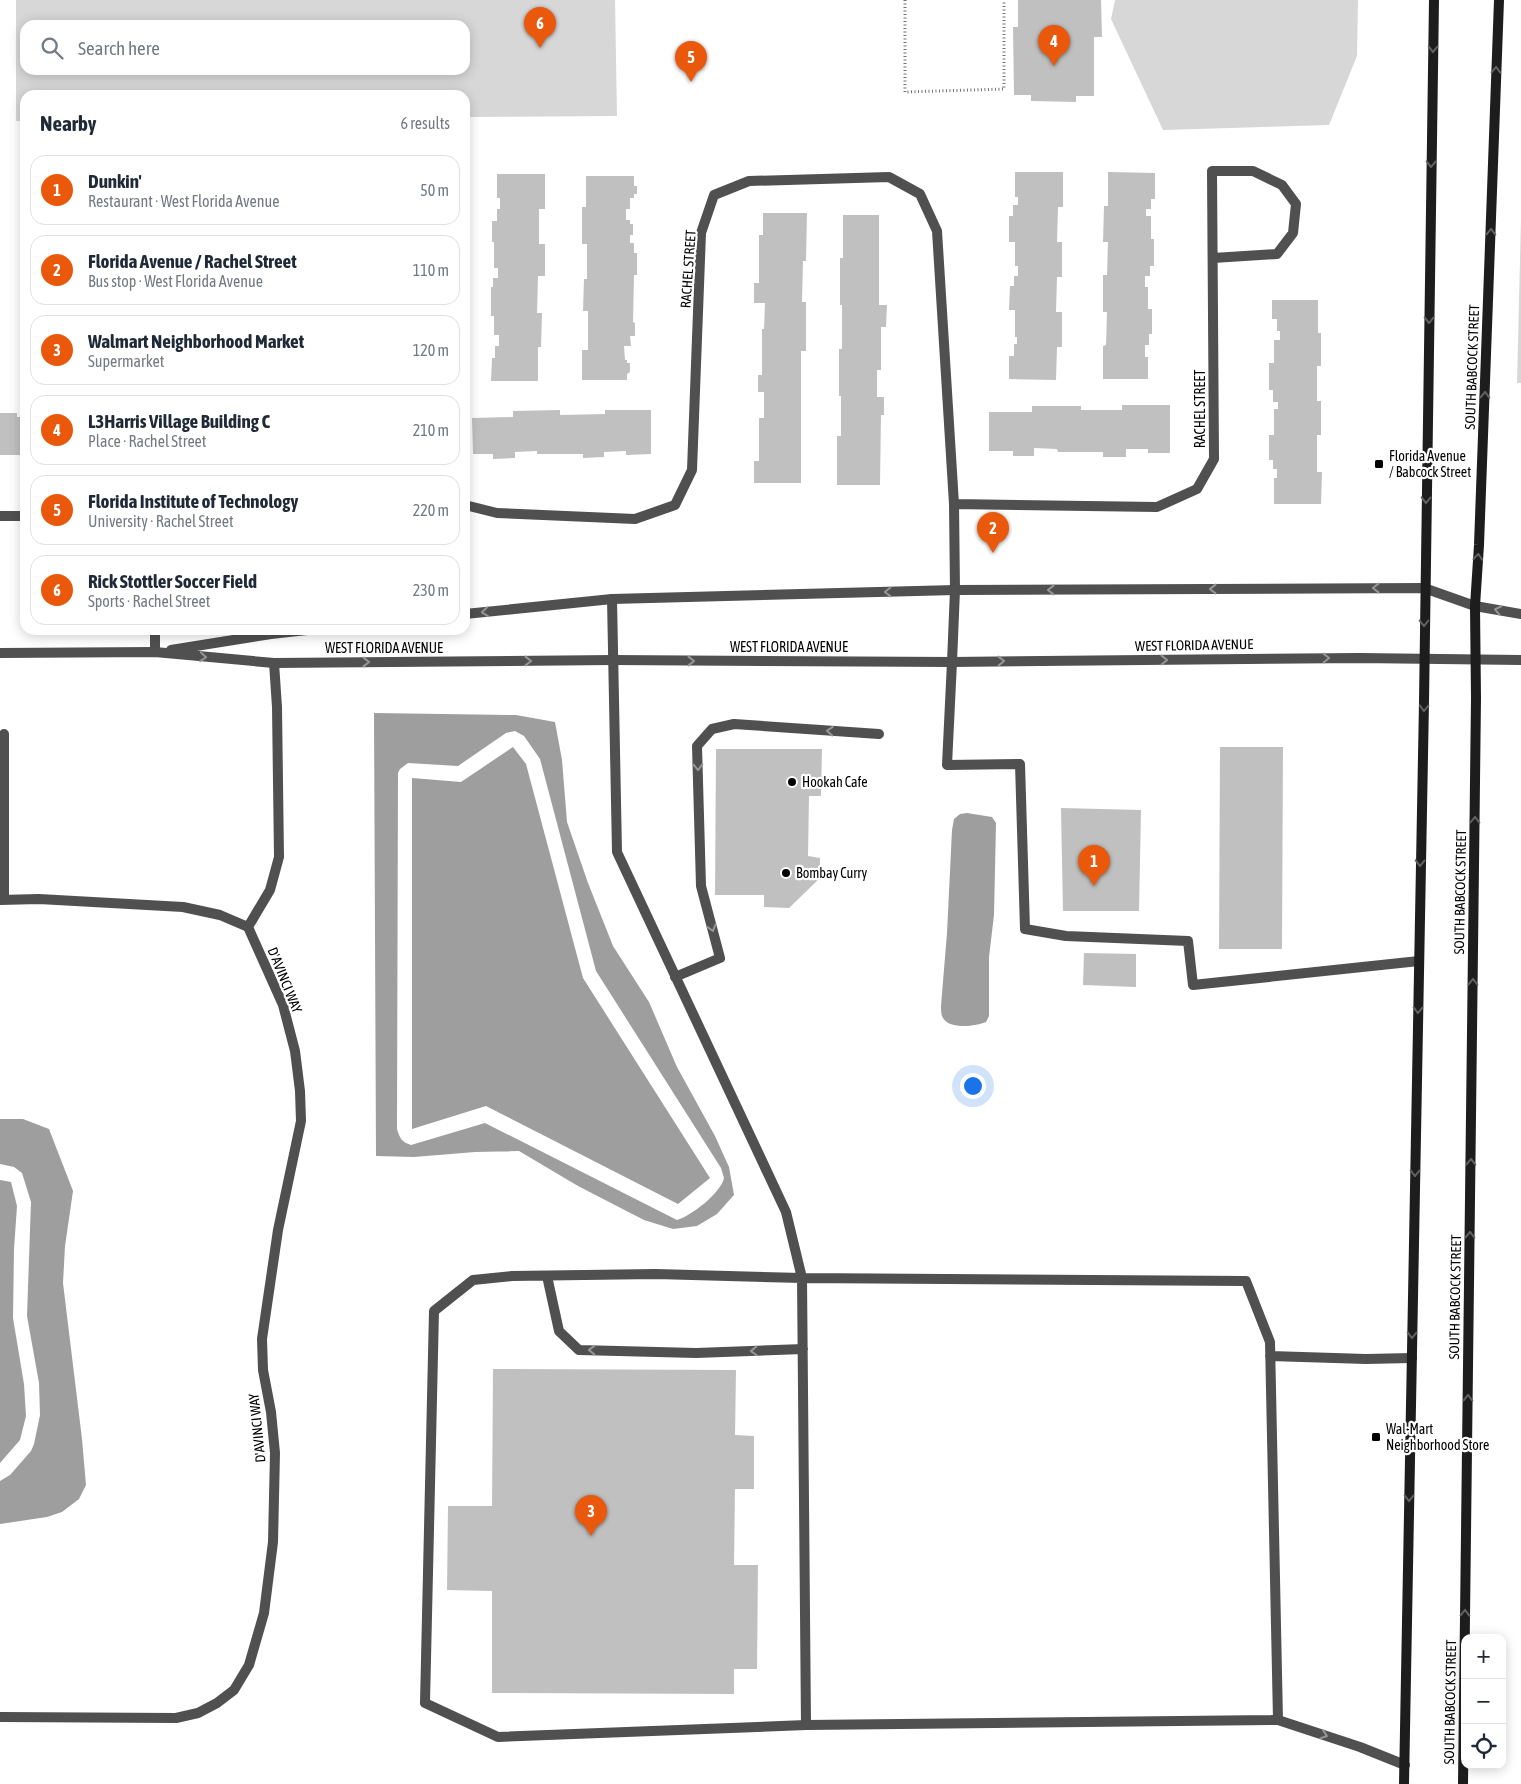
<!DOCTYPE html>
<meta charset="utf-8">
<style>
body{margin:0;font-family:"Asap Condensed",sans-serif;background:#f6f6f7;color:#1f2937}
.controls{position:absolute;right:15px;bottom:15px;display:grid;overflow:hidden;border-radius:10px;box-shadow:0 2px 12px #0003}
.controls button{width:45px;height:45px;display:grid;place-items:center;padding:0;border:0;border-bottom:1px solid #e0e1e3;background:#fff;color:#1f2937;font:25px sans-serif}
.you{position:absolute;left:972px;top:1085px;width:18px;height:18px;margin:-12px;border:4px solid #fff;border-radius:50%;background:#1a73e8;box-shadow:0 0 0 8px #1a73e833}
.badge{display:grid;place-items:center;width:32px;height:32px;border-radius:50%;background:#ea580c;color:#fff;font-size:16px;font-weight:700}
.pin{position:absolute;translate:-50% -41px;filter:drop-shadow(0 1px 2px #0008)}
.pin::after{content:'';position:absolute;top:26px;width:18px;height:15px;background:inherit;clip-path:polygon(0 0,100% 0,50% 100%)}
.list{margin:0;padding:0;list-style:none}
h2{display:flex;justify-content:space-between;align-items:center;height:65px;margin:0;padding:0 20px;font-size:21px}
h2 small{font-size:16px;font-weight:400;color:#747a83}
.list li{display:grid;grid-template-columns:32px 1fr auto;gap:15px;align-items:center;box-sizing:border-box;height:70px;margin:0 10px 10px;padding:0 10px;border:1px solid #e0e1e3;border-radius:15px}
.list b{display:block;font-size:19px;white-space:nowrap}
.list p{margin:0;font-size:16px;white-space:nowrap;color:#747a83}
.list em{font-size:16px;font-style:normal;color:#747a83}
.icon{flex:none;width:28px;height:28px;fill:none;stroke:currentColor;stroke-width:2;stroke-linecap:round;stroke-linejoin:round}
.map{position:relative;flex:none;width:1521px;height:1784px;overflow:hidden}
.search{position:absolute;background:#fff;box-shadow:0 2px 12px #0003;left:20px;top:20px;width:450px;height:55px;display:flex;align-items:center;gap:12px;box-sizing:border-box;padding:0 18px;border-radius:15px;color:#747a83;font-size:19px}
.panel{position:absolute;background:#fff;box-shadow:0 2px 12px #0003;left:20px;top:90px;width:450px;height:545px;border-radius:15px}
.map>svg:first-child{display:block}
</style>
<div class="map">
<svg width="1521" height="1784" viewBox="0 0 1521 1784">
<rect width="100%" height="100%" fill="#fff"/>
<path fill="#d7d7d7" fill-rule="evenodd" d="M16,0H615L617,116L465,117V95H25V121H16ZM25,25H465V70H25Z
M1115,0H1358L1357,56L1329,125L1163,130L1111,19Z
M1521,218V383H1517Z"/>
<path fill="#9e9e9e" fill-rule="evenodd" d="M374,713L516,715L555,722L562,760L567,822L588,883L613,946L649,1002L677,1067L715,1136L729,1167L734,1195L717,1214L697,1226L673,1229L644,1220L578,1186L519,1151L475,1152L414,1157L376,1156ZM515,731L524,736L540,759L596,971L721,1168L724,1178C721,1193 691,1216 677,1220L485,1123L411,1145C402,1142 400,1139 397,1129L398,773L400,769L408,763L458,766L506,733Z
M513,747L526,764L583,978L710,1178L678,1204L486,1106L412,1129V778L461,782Z
M967,813L992,817L996,823L994,915L989,957V1016L986,1022C976,1026 950,1030 943,1018C941,1015 941,1010 941,1006L947,933L952,830L954,819L960,814Z
M0,1119H23L49,1129L73,1191L65,1246L63,1283L82,1439L86,1485L79,1499L62,1512L47,1517L0,1524V1481L10,1475L31,1451L34,1444L40,1415L39,1383L27,1316L31,1202L22,1173L14,1167L0,1164Z
M0,1180L11,1182L17,1206L14,1249L13,1318L24,1384L26,1416L20,1440L0,1463Z"/>
<path fill="#c0c0c0" d="M1018,0H1101L1102,37H1094V96H1076V102L1031,101V95H1014L1013,27H1018Z
M1015,172H1063V207H1058L1057,242H1062V277H1057L1056,312H1062V347H1057L1056,380L1009,379V356H1014V344H1017V337H1015V310H1009L1010,286H1014V276H1018V266H1015V242H1009V216H1013V205H1018V197H1015Z
M1108,172L1155,173V199H1151V209H1146V216H1151V239H1154V266H1150V276H1145V287H1148V309H1152V334H1149V345H1145V357H1148V379H1103V346L1106,345L1107,312H1103V275H1107L1108,242H1103L1104,206H1108Z
M497,174H545V209H539V244H545V276H538L537,313H542L541,347H538V381H491L492,358H495V346H499V335H494V316H491V287H493V278H498V268H494V242H492V221H497V209H500V198H497Z
M586,176H634V186H637V194H634V198H630V209H626V220H630V224H633V235H630V243H634V253H637V275H634L633,322L635,323V336H630L631,346H624L625,360H627V363H630V372L627,374V380H582V350H588V311H583L584,279H587V244H582V207H586Z
M763,213H807L806,261H803L802,302H806V351H801V483H754V461H759V418H764V392H758V375H762V329H764L765,303H754V283H759V235H763Z
M843,215H879V305H887L886,327H881V370H877V397H884V415H881L880,485H837V436H841V396H839V349H842V305H840V258H843Z
M1272,300H1318V333H1321V366H1317V401H1321V435H1317V472H1322L1321,504H1274V478H1277V469H1273V460H1269V435H1274V409H1278V402H1273V390H1269V363H1274V340H1280V331H1277V319H1272Z
M1122,405H1170V453H1148V449H1126V457H1103V452H1058L1057,449L1034,448V456H1013V451H989V412H1032V406H1081V410H1122Z
M560,410V415L605,414V410H651V454L626,455V451L604,452V457L583,458V454H537V451L515,452V458L493,459V454H473L472,418L513,417V411Z
M0,413H17V417H25V455H0Z
M1220,747H1283L1282,949H1219Z
M716,749H822L821,796H809L808,856L820,858V878L789,908L764,907V895H715Z
M1061,808L1141,810L1139,911H1063Z
M1084,953L1136,954V987L1083,985Z
M493,1369L736,1370L735,1435L754,1436V1489H735L734,1565H758L757,1669H734V1694L492,1693V1591L447,1590L448,1506H492Z"/>
<g fill="none" stroke-linecap="round" stroke-linejoin="round">
<path stroke="#727272" stroke-width="3" stroke-dasharray="1 2.5" stroke-linecap="butt" d="M905,0V92L1004,89V0"/>
<path stroke="#505050" stroke-width="10" d="M612,599L617,852L786,1212L802,1278L806,1725L1278,1720L1270,1342L1246,1281L802,1278L656,1274L512,1276L473,1280L434,1311L425,1703L498,1737L806,1725
M952,662L947,765L1020,764L1025,929L1066,936L1188,941L1193,985L1419,961
M675,977L720,958L701,886L697,746L712,729L734,724L879,734
M547,1276L559,1331L579,1350L696,1353L803,1349
M1270,1356L1366,1359L1412,1358
M1278,1720L1360,1747L1405,1765"/>
<path stroke="#505050" stroke-width="10" d="M954,504L1157,507L1197,489L1214,459L1212,171H1253L1282,185L1296,204L1293,233L1277,254L1213,258
M465,505L497,513L635,519L675,505L692,470L701,233L714,195L749,181L889,177L920,194L937,231L954,504L955,590L952,662
M0,516H25
M155,652V630
M4,734V900
M0,900L39,899L183,907L220,915L248,927L283,1005L295,1051L300,1091L301,1121L278,1230L262,1339L263,1370L271,1412L275,1453L273,1542L264,1613L249,1665L234,1690L217,1703L198,1713L176,1718L0,1717
M248,927L270,890L279,857L277,707L274,663"/>
<path stroke="#505050" stroke-width="10" d="M465,614L612,599L955,590L1424,588L1475,606L1521,614
M171,650L271,634L307,630
M0,653L155,652L274,663L613,660L952,662L1359,658L1521,660"/>
<path stroke="#1d1d1d" stroke-width="10" d="M1404,1784L1424,702L1434,0
M1463,1784L1476,698L1475,606L1479,545L1499,0"/>
</g>
<defs><path id="oneway-chevron" d="M-2-3.5L2.5 0L-2 3.5" fill="none" stroke-width="1.6" stroke-linecap="round" stroke-linejoin="round" transform="scale(1.25)"/></defs>
<g stroke="#616161">
<use href="#oneway-chevron" transform="translate(1433 49) rotate(91)"/>
<use href="#oneway-chevron" transform="translate(1496 70) rotate(-88)"/>
<use href="#oneway-chevron" transform="translate(1431 164) rotate(91)"/>
<use href="#oneway-chevron" transform="translate(1491 232) rotate(-88)"/>
<use href="#oneway-chevron" transform="translate(1429 320) rotate(91)"/>
<use href="#oneway-chevron" transform="translate(1485 395) rotate(-88)"/>
<use href="#oneway-chevron" transform="translate(1426 500) rotate(91)"/>
<use href="#oneway-chevron" transform="translate(1478 557) rotate(-86)"/>
<use href="#oneway-chevron" transform="translate(1424 623) rotate(90)"/>
<use href="#oneway-chevron" transform="translate(1424 708) rotate(91)"/>
<use href="#oneway-chevron" transform="translate(1475 820) rotate(-89)"/>
<use href="#oneway-chevron" transform="translate(1420 863) rotate(91)"/>
<use href="#oneway-chevron" transform="translate(1473 982) rotate(-89)"/>
<use href="#oneway-chevron" transform="translate(1418 1010) rotate(91)"/>
<use href="#oneway-chevron" transform="translate(1471 1162) rotate(-89)"/>
<use href="#oneway-chevron" transform="translate(1415 1173) rotate(91)"/>
<use href="#oneway-chevron" transform="translate(1470 1235) rotate(-89)"/>
<use href="#oneway-chevron" transform="translate(1412 1335) rotate(91)"/>
<use href="#oneway-chevron" transform="translate(1468 1398) rotate(-89)"/>
<use href="#oneway-chevron" transform="translate(1409 1498) rotate(91)"/>
<use href="#oneway-chevron" transform="translate(1465 1613) rotate(-89)"/>
</g>
<g stroke="#969696">
<use href="#oneway-chevron" transform="translate(1376 588) rotate(180)"/>
<use href="#oneway-chevron" transform="translate(1213 589) rotate(180)"/>
<use href="#oneway-chevron" transform="translate(1051 590) rotate(180)"/>
<use href="#oneway-chevron" transform="translate(888 592) rotate(179)"/>
<use href="#oneway-chevron" transform="translate(1498 610) rotate(-168)"/>
<use href="#oneway-chevron" transform="translate(485 612) rotate(174)"/>
<use href="#oneway-chevron" transform="translate(203 657) rotate(5)"/>
<use href="#oneway-chevron" transform="translate(1326 658) rotate(-1)"/>
<use href="#oneway-chevron" transform="translate(1164 660) rotate(-1)"/>
<use href="#oneway-chevron" transform="translate(528 661)"/>
<use href="#oneway-chevron" transform="translate(691 661)"/>
<use href="#oneway-chevron" transform="translate(1001 661) rotate(-1)"/>
<use href="#oneway-chevron" transform="translate(366 662)"/>
<use href="#oneway-chevron" transform="translate(830 731) rotate(-176)"/>
<use href="#oneway-chevron" transform="translate(698 767) rotate(88)"/>
<use href="#oneway-chevron" transform="translate(712 928) rotate(75)"/>
<use href="#oneway-chevron" transform="translate(592 1350) rotate(-178)"/>
<use href="#oneway-chevron" transform="translate(754 1351) rotate(178)"/>
<use href="#oneway-chevron" transform="translate(1324 1735) rotate(18)"/>
</g>
<g fill="#000" stroke="#fff" stroke-width="2">
<rect x="1374" y="459" width="10" height="10" rx="2.5"/>
<circle cx="792" cy="782" r="5"/>
<circle cx="786" cy="873" r="5"/>
<rect x="1371" y="1432" width="10" height="10" rx="2.5"/>
</g>
<g text-anchor="middle" stroke-width="4.5" stroke-linejoin="round" paint-order="stroke">
<g font-size="14" fill="#000" stroke="#fff">
<text transform="translate(688 269) rotate(-86)" y="5">RACHEL STREET</text>
<text transform="translate(1472 367) rotate(-88)" y="5">SOUTH BABCOCK STREET</text>
<text transform="translate(1200 409) rotate(-90)" y="5">RACHEL STREET</text>
<text transform="translate(1194 645) rotate(-1)" y="5">WEST FLORIDA AVENUE</text>
<text x="789" y="652">WEST FLORIDA AVENUE</text>
<text x="384" y="653">WEST FLORIDA AVENUE</text>
<text transform="translate(1460 892) rotate(-89)" y="5">SOUTH BABCOCK STREET</text>
<text transform="translate(285 980) rotate(68)" y="5">D'AVINCI WAY</text>
<text transform="translate(1455 1297) rotate(-89)" y="5">SOUTH BABCOCK STREET</text>
<text transform="translate(257 1428) rotate(-96)" y="5">D'AVINCI WAY</text>
<text transform="translate(1450 1702) rotate(-89)" y="5">SOUTH BABCOCK STREET</text>
</g>
<g font-size="14" fill="#000" stroke="#fff" text-anchor="start">
<text x="1389" y="461">Florida Avenue<tspan x="1389" dy="16">/ Babcock Street</tspan></text>
<text x="802" y="787">Hookah Cafe</text>
<text x="796" y="878">Bombay Curry</text>
<text x="1386" y="1434">Wal-Mart<tspan x="1386" dy="16">Neighborhood Store</tspan></text>
</g>
</g>
</svg>
<div class="controls">
<button>+</button>
<button>−</button>
<button><svg class="icon" aria-label="locate" viewBox="0 0 24 24"><circle cx="12" cy="12" r="6"/><path d="M12 2v4M12 18v4M2 12h4M18 12h4"/></svg></button>
</div>
<div class="you"></div>
<div class="pin badge" style="left:1094px;top:886px">1</div>
<div class="pin badge" style="left:993px;top:553px">2</div>
<div class="pin badge" style="left:591px;top:1536px">3</div>
<div class="pin badge" style="left:1054px;top:66px">4</div>
<div class="pin badge" style="left:691px;top:82px">5</div>
<div class="pin badge" style="left:540px;top:48px">6</div>
<div class="search"><svg class="icon" aria-label="search" viewBox="0 0 24 24"><circle cx="10" cy="10" r="6"/><path d="M15 15l6 6"/></svg>Search here</div>
<section class="panel">
<h2>Nearby<small>6 results</small></h2>
<ul class="list">
<li><span class="badge">1</span><div><b>Dunkin'</b><p>Restaurant · West Florida Avenue</p></div><em>50 m</em></li>
<li><span class="badge">2</span><div><b>Florida Avenue / Rachel Street</b><p>Bus stop · West Florida Avenue</p></div><em>110 m</em></li>
<li><span class="badge">3</span><div><b>Walmart Neighborhood Market</b><p>Supermarket</p></div><em>120 m</em></li>
<li><span class="badge">4</span><div><b>L3Harris Village Building C</b><p>Place · Rachel Street</p></div><em>210 m</em></li>
<li><span class="badge">5</span><div><b>Florida Institute of Technology</b><p>University · Rachel Street</p></div><em>220 m</em></li>
<li><span class="badge">6</span><div><b>Rick Stottler Soccer Field</b><p>Sports · Rachel Street</p></div><em>230 m</em></li>
</ul>
</section>
</div>
